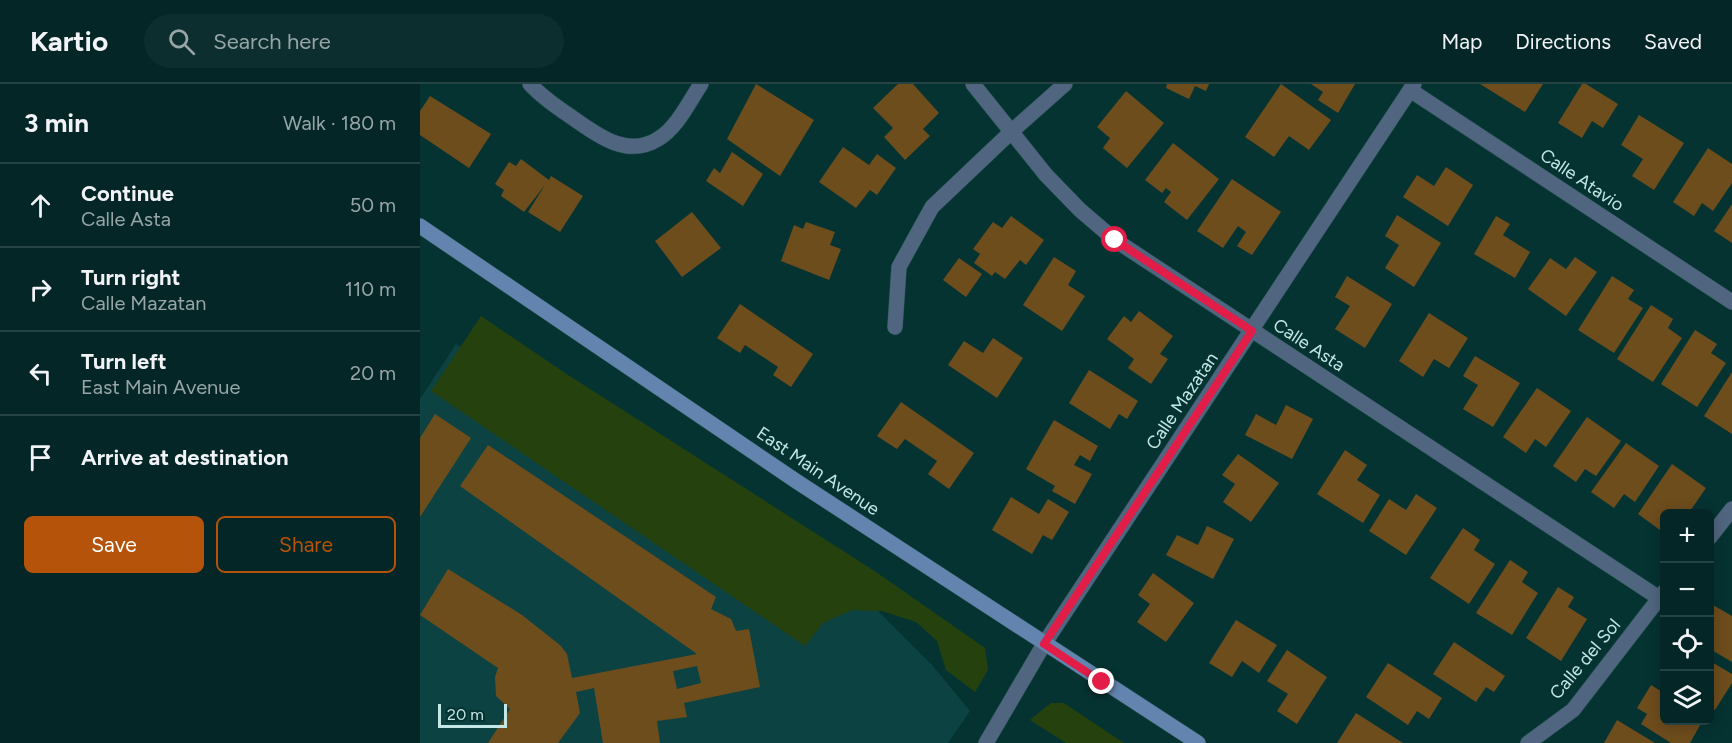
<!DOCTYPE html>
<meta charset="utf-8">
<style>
body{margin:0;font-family:Figtree,sans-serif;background:#0d2e2e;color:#f1f3f6}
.controls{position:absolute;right:18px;bottom:18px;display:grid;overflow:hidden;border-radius:9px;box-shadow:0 3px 15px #0003}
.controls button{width:54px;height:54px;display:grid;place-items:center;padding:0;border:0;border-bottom:2px solid #254343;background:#042626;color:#f1f3f6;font:30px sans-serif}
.scale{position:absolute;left:18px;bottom:15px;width:69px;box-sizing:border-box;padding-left:6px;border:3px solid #c2e7e6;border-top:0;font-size:16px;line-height:21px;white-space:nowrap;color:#c2e7e6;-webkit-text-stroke:4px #053332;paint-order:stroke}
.stop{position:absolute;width:18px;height:18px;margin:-14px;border:4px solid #e11d48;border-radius:50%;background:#fff}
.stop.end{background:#e11d48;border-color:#fff;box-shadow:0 2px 6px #0008}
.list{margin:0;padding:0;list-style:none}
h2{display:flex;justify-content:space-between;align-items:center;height:78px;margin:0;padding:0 24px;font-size:26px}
h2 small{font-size:20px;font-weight:400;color:#97a5a7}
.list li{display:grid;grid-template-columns:39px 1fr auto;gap:18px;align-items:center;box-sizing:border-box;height:84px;padding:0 24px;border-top:2px solid #254343}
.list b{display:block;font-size:22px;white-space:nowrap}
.list p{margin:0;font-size:20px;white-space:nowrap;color:#97a5a7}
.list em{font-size:20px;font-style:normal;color:#97a5a7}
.actions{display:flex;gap:12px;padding:18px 24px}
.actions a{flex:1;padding:14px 0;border:2px solid #b45309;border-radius:9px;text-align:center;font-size:21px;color:#b45309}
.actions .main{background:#b45309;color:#fff}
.icon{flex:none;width:33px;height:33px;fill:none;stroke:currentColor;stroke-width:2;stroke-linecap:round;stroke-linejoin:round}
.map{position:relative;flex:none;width:1312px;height:659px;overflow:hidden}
header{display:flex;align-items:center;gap:36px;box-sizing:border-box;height:84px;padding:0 30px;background:#042626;border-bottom:2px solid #254343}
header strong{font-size:28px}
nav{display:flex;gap:33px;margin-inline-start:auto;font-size:21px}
.search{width:420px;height:54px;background:#0d2e2e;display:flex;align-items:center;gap:15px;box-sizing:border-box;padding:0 21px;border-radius:33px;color:#97a5a7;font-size:22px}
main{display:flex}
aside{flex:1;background:#042626}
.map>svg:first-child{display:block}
</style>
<header>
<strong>Kartio</strong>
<div class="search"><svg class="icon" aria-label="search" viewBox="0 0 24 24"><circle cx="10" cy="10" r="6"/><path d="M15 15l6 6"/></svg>Search here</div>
<nav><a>Map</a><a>Directions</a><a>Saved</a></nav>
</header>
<main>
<aside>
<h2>3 min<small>Walk · 180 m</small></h2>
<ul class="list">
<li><svg class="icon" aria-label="ahead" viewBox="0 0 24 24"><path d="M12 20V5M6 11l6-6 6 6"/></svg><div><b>Continue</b><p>Calle Asta</p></div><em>50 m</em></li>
<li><svg class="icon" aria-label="right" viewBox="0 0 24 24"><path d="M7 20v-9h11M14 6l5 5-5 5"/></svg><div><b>Turn right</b><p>Calle Mazatan</p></div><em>110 m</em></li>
<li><svg class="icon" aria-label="left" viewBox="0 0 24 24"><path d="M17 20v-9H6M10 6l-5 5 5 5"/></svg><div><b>Turn left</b><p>East Main Avenue</p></div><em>20 m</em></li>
<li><svg class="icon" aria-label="arrive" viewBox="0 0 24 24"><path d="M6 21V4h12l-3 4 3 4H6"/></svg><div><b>Arrive at destination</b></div></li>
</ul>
<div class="actions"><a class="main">Save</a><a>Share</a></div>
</aside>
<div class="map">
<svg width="1312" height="659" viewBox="0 0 1312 659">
<rect width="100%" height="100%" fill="#053332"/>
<path fill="#0c4241" d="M36,260L445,514L512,581L550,627L528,659H0V315Z"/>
<path fill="#25420e" d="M61,232L145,289L456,488L565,564L568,586L555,608L526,586L517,557L496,538L462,527L432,526L403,539L385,562L11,307Z
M631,619H644L704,659H646L610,636Z"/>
<path fill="#6e4d1d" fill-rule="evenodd" d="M336,0L394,36L360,92L307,55Z
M478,0H493L519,29L503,45L510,52L485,76L464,53L473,44L453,24Z
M747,0H789L786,7L775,2L769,15L746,4Z
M861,0L911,36L889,66L869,52L854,73L825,53Z
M891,0H935L918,29L898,16L903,8Z
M1060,0H1123L1105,28Z
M1162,0H1166L1198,20L1183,44L1172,37L1162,54L1138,39Z
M706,7L744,39L707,84L683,64L690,54L677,43Z
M10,12L71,50L49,84L0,51V27Z
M1219,31L1264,59L1234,106L1212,92L1223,75L1201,61Z
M753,59L799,95L767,136L744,118L751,108L746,104L742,109L725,96Z
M423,63L449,81L457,70L476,84L457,111L450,106L436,124L399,98Z
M1288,64L1312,80V99L1293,127L1282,119L1274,132L1253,118Z
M312,68L343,90L323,122L286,97L294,84L300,89Z
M101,75L129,96L131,92L163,112L140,148L108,128L125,101L104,128L81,112L84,106L75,100L89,78L96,82Z
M1026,83L1053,101L1028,142L983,113L997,91L1014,102Z
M812,95L861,128L832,171L817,162L826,148L818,142L803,164L777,147Z
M1312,120V159L1294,147Z
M272,128L301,164L262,193L235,157Z
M977,131L1021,159L994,203L965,184L979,161L965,152Z
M591,132L624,156L606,181L600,176L585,195L575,188L572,192L554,179L560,170L553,165L573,138L582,144Z
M1076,132L1090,140L1083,151L1110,168L1095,194L1054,170Z
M386,138L415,148L410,161L421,165L409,196L361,177L374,141L383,145Z
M634,173L656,187L648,201L665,212L642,247L603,221Z
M1155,173L1177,188L1146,232L1108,205L1130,174L1146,185Z
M539,174L562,190L546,213L523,196Z
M927,192L972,220L945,264L915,245L930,222L915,213Z
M1192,192L1214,206L1208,215L1223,224L1194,269L1158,246Z
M320,220L393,270L371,303L353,291L358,283L325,261L320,269L297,254Z
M1231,221L1253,235L1248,244L1262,254L1233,298L1197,275Z
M719,227L753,252L740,270L748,275L731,300L708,284L714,275L687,255L704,232L711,238Z
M1009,229L1048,254L1029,284L1014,275L1003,293L979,277Z
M1275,246L1297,260L1291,269L1306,279L1277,323L1241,300Z
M573,254L603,274L577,314L528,281L544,257L563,269Z
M1055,272L1100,299L1073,343L1043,325L1058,301L1043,292Z
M669,286L718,317L707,335L699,330L690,345L649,319Z
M1312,288V350L1284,332Z
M1117,304L1151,327L1126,363L1115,355L1106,369L1083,353Z
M481,318L554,369L529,405L508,390L517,377L485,355L477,365L457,352Z
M866,321L893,335L872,375L825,351L836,330L856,341Z
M15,330L51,354L0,433V354Z
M1167,333L1201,357L1176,392L1165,385L1156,398L1133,382Z
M634,336L678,362L670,377L660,371L654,381L672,390L655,420L632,407L635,402L606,385Z
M1206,359L1239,382L1215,418L1204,410L1194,424L1171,408Z
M68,361L296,513L291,525L311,535L316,547L329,545L340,603L264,619L267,633L237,637L240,659H183L174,604L156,608L160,629L138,659H68L90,625L76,612L75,593L78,584L0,531L28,485L102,531L140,561L147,570L152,594L277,570L40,402ZM277,582L281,599L257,605L253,587Z
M925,366L947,381L937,396L960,411L943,439L897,410Z
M818,370L859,399L831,438L803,418L815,400L802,391Z
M1252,380L1286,404L1268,430H1244V440L1240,446L1218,430Z
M996,410L1017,424L986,471L949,447L969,415L986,426Z
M591,413L619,430L628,415L649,428L632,456L623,451L612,470L572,446Z
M787,442L814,455L793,495L746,471L757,451L778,461Z
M1043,444L1060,456L1054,466L1075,480L1049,520L1010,494Z
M1090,476L1108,488L1102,498L1118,509L1092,551L1056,529Z
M733,489L774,519L746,558L717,538L730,520L718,511Z
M1138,503L1154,513L1148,523L1167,535L1141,577L1106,554Z
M1293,521L1312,532V578L1290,565V526Z
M816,536L857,561L839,589L822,577L812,593L789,579Z
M1034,558L1085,592L1074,608L1066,603L1056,618L1013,590Z
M867,566L907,593L877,640L857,627L868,610L847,597Z
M1290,577L1312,590V599L1295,626L1290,623Z
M968,579L1022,614L1009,635L997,627L988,641L946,613Z
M1231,601L1244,609V636H1283L1270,659H1251L1221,640L1227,630L1217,624Z
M936,629L983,659H917Z
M1197,636L1235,659H1184Z"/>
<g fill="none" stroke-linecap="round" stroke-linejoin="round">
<g stroke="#23504f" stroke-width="16">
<path id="street" d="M110,0C122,13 135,22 150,32C176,50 206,75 238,55C257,44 269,18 281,0
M553,0L626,91L660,126L695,156L1239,514
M990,6L1312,218
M475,243L479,183L512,123L591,48L645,0
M1290,453L1312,425
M566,659L624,560L994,0
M1108,659L1153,626L1244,508"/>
</g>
<g stroke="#23504f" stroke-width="16">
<path id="secondary" d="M0,142L376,397L778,659"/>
</g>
<use href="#street" stroke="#50657f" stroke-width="15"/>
<use href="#secondary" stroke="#6384ae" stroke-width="15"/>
</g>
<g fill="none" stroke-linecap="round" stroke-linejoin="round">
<path stroke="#e11d48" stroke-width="8" d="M682,598L624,560L832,247L695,156"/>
</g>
<g text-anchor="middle" stroke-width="4.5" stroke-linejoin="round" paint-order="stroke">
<g font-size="18" fill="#c2e7e6" stroke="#053332">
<text transform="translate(1162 96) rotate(34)" y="6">Calle Atavio</text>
<text transform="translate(889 261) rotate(33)" y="6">Calle Asta</text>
<text transform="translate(762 317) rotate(-56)" y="6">Calle Mazatan</text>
<text transform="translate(398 387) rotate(34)" y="6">East Main Avenue</text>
<text transform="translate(1165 575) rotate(-50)" y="6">Calle del Sol</text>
</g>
</g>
</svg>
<div class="controls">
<button>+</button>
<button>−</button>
<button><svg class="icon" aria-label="locate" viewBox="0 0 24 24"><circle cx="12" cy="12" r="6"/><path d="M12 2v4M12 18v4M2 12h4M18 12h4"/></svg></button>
<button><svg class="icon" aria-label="layers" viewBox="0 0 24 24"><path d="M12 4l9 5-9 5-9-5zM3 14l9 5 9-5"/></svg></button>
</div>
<div class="scale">20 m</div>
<div class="stop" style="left:695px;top:156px"></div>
<div class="stop end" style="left:682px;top:598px"></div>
</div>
</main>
